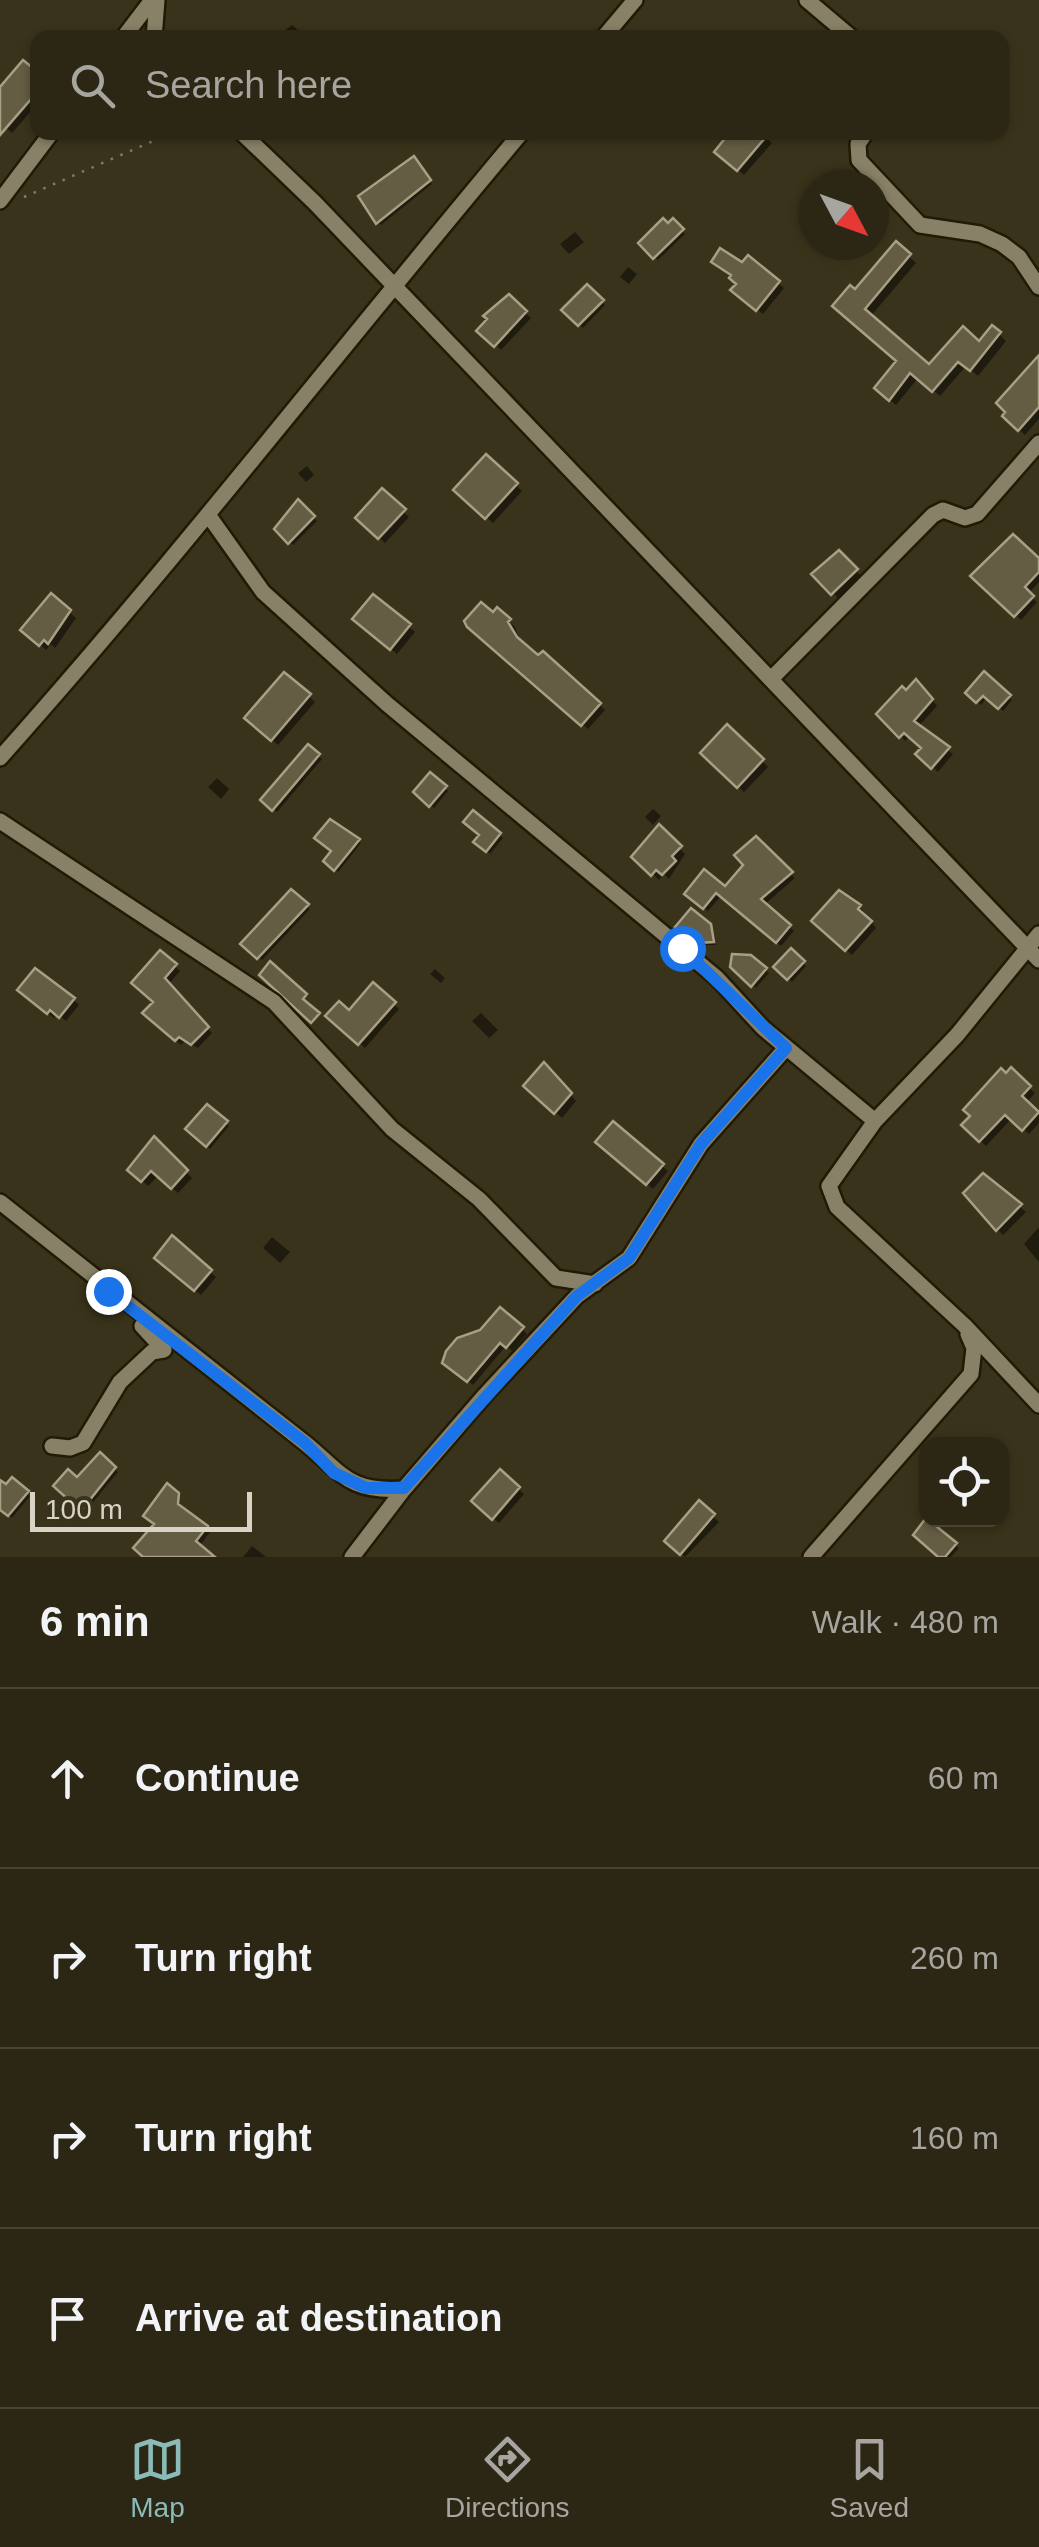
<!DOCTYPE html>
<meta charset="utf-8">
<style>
body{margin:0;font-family:Helvetica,sans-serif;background:#383222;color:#f1f3f6}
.controls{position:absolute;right:30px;bottom:30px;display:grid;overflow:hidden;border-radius:20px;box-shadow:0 2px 8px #0004}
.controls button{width:90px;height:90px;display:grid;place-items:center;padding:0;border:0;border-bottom:2px solid #484334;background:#2c2614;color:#f1f3f6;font:50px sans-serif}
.compass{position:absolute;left:799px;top:170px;width:90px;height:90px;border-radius:50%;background:#2c2614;box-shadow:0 2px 8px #0004;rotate:131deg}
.scale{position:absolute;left:30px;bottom:25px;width:222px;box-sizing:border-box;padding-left:10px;border:5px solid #d7d3c5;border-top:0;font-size:28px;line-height:35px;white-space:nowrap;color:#d7d3c5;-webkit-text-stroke:8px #3a331b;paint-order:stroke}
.stop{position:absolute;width:30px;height:30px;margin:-22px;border:8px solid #1a73e8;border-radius:50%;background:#fff}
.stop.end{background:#1a73e8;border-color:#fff;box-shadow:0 2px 10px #0008}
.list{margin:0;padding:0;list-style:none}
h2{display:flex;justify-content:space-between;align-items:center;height:130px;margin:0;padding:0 40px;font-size:42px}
h2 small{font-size:32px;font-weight:400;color:#a6a5a0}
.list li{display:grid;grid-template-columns:65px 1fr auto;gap:30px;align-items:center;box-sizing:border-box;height:180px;padding:0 40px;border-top:2px solid #484334}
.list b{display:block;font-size:38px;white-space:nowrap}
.list em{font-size:32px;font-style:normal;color:#a6a5a0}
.icon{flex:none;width:55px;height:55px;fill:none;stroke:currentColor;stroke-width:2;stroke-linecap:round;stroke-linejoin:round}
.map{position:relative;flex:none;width:1039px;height:1557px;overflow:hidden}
.search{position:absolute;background:#2c2614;box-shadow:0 2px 8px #0004;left:30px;right:30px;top:30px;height:110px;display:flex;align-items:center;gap:25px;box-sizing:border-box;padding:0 35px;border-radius:20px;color:#a6a5a0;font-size:38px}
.sheet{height:850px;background:#2c2614}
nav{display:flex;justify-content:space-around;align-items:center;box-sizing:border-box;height:140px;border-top:2px solid #484334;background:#2c2614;font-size:28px;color:#a6a5a0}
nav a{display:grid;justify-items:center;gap:5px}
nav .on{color:#8bbbb9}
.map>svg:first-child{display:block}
</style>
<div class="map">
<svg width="1039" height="1557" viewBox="0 0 1039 1557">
<rect width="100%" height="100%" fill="#3a331b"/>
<path fill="#0007" d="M292,25L307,38H275Z
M38,75V103L12,133L0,122V91Z
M761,132L772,143L744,175L723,157Z
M417,163L432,184L381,225L378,222Z
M673,221L685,234L658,260L641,243Z
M575,232L584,242L569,254L560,244Z
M896,245L916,263L870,317L930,368L980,344L993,328L1006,341L978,376L966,366L940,396L918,378L896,405L884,395L899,361L842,312Z
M748,258L784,288L763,314L739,295L742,266Z
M628,267L637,274L629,284L620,277Z
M587,287L605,305L583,328L565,310Z
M509,298L531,318L501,350L480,330Z
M1039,359V419L1025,435L1005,416Z
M486,458L522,491L493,523L457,490Z
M307,466L314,475L306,482L298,473Z
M382,492L409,517L385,543L358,518Z
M298,503L317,521L293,545L277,529Z
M839,553L862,577L839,599L815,575Z
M1039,562V582L1028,594L1037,602L1021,620L974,576Z
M51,597L76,618L55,648L51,644L46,650L30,635Z
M374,597L415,632L397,654L361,625Z
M498,611L515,627L521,644L538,659L543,654L605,710L588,729L468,620Z
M984,675L1012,700L1003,711L987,697L981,705L968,693Z
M916,682L937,706L918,727L953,754L938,772L919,754L924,748L910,736L905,741L880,714Z
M309,696L315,702L278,745L247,718Z
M728,727L768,767L744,792L703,753Z
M309,748L322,759L277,812L263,800Z
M431,776L448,791L434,808L416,792Z
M217,778L229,789L221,799L208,787Z
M653,809L661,816L653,825L645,817Z
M473,813L503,838L490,854L476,842L482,835Z
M659,828L685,854L669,879L664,874L659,880L635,856Z
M756,839L795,878L764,905L794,931L781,946L721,896L708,911L688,894L726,890L746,865Z
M358,841L361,843L338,872L326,860Z
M291,892L310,909L262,960L244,944Z
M839,893L860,907L876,928L852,955L814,921Z
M692,911L713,931L716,945H703L682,930Z
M791,951L806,966L792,982L776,967Z
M161,953L180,971L168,985L212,1033L198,1048L185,1041L181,1045L145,1013L156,1002Z
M750,958L769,973L756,988L733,966Z
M435,969L445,978L441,983L430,974Z
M374,986L399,1009L365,1048L329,1016L350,1014Z
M26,995L74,1000L79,1005L66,1021L57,1014L54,1018Z
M481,1013L498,1030L489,1038L472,1021Z
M544,1065L576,1101L562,1118L526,1086Z
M1011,1071L1035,1093L1026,1103L1039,1115V1123L1029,1134L1012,1118L986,1146L965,1125Z
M208,1107L229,1126L210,1149L189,1129Z
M154,1140L192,1178L178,1193L159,1175L148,1186L131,1170Z
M604,1148L662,1166L668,1171L653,1189Z
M983,1176L1026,1212L1003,1235L985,1217Z
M1038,1228L1039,1229V1262L1024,1244Z
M272,1237L290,1252L280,1263L263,1248Z
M173,1239L216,1277L201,1295L163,1263Z
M501,1310L527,1334L512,1351L506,1346L473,1385L451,1368Z
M100,1456L118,1472L85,1512L56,1485L77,1481Z
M500,1472L524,1494L499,1523L474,1501Z
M12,1480L30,1496L12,1518L0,1507V1492Z
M178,1495L182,1510L210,1532L199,1547L211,1557H145Z
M699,1504L719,1522L685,1557L667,1541Z
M928,1521L959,1548L951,1557H941Z
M252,1546L266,1557H243Z"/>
<path fill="#645c43" stroke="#a89f85" stroke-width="2.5" d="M23,60L38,72V91L0,135V87Z
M730,132H770L737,171L714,152Z
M414,156L431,180L376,224L358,196Z
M663,218L668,223L673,218L684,229L653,259L638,243Z
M896,241L911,254L865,309L929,364L963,326L979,341L992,325L1001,332L970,371L958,362L932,392L910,373L889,401L874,388L896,361L832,306L850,285L855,289Z
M720,248L742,262L748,255L780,281L756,311L730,290L736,284L729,278L731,275L711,262Z
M587,284L604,300L578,326L561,310Z
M509,294L527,311L494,347L476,331L487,319L483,316Z
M1039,355V407L1018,431L1002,416L1005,412L996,403Z
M486,454L518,483L485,519L453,490Z
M382,488L406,509L378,539L355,518Z
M298,499L315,516L288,544L274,529Z
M1013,534L1039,558V572L1025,587L1034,596L1014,617L970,576Z
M839,550L858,569L831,595L811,574Z
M51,593L71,610L48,644L44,640L39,646L20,630Z
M373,594L411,624L390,650L352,619Z
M481,602L493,612L497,607L511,619L508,622L517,637L538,655L543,651L601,703L581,726L467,627L464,621Z
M984,671L1011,695L998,709L983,696L976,703L965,693Z
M284,672L311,694L271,741L244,718Z
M916,679L933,699L914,721L950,747L931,769L915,754L921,748L904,733L899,738L876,714L902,686L906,690Z
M727,724L764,759L737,788L700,753Z
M308,744L320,754L272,811L260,800Z
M430,772L447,786L429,807L413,792Z
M473,810L501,833L486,852L473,842L479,835L463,822Z
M330,819L360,839L334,871L323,861L331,851L314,838Z
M659,824L682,846L672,856L676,861L662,875L656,870L651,876L631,857Z
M756,836L793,872L761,899L791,925L776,943L716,893L703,909L684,894L704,869L725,886L743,865L734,855Z
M291,889L309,904L257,959L240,944Z
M839,890L861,905L858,909L872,921L845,951L811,921Z
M691,908L711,924L714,942L698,943L675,927Z
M791,948L805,961L787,980L773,967Z
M160,950L177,964L165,978L209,1027L191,1045L179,1037L175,1041L142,1013L153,1002L131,983Z
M732,954L751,955L767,968L751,987L730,967Z
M270,961L307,994L303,999L320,1013L311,1023L259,975Z
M35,968L75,998L59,1018L50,1010L47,1014L17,990Z
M373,982L396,1002L358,1045L325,1016L339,1001L349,1010Z
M544,1062L572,1093L554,1114L523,1086Z
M1011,1067L1031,1086L1022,1096L1039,1112L1022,1131L1005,1115L979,1142L961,1125L970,1116L963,1110L1001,1068L1006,1073Z
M207,1104L228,1121L206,1147L185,1129Z
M613,1121L664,1164L646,1185L595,1142Z
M154,1136L188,1170L171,1189L151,1171L141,1182L127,1170Z
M983,1173L1022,1204L996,1231L963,1193Z
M172,1235L212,1270L194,1291L154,1258Z
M500,1307L524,1327L506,1348L500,1343L467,1382L442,1363L446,1351L457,1338L480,1330Z
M100,1452L116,1467L81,1511L53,1486L68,1469L77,1477Z
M500,1469L520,1487L492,1520L471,1501Z
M12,1477L29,1491L8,1516L0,1510V1480L6,1484Z
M167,1483L179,1493L178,1504L208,1526L196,1541L215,1557H143L133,1548L154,1524L143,1516Z
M699,1500L715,1514L680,1555L664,1541Z
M926,1518L957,1543L945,1557H938L913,1535Z"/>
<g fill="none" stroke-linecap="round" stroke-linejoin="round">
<g stroke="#211a04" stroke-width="20">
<path id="minor" d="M807,0L852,38
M123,38L152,0
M154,38L157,0
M603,38L635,0
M241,132L315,203L1039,960
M866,132L858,144L859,160L920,225L980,234L1002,244L1019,257L1039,287
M0,201L52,132
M209,516L263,592L387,704L717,978L763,1028L875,1121
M771,679L933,515L943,510L965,518L977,514L1039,443
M0,758C181,555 347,340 522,132
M0,821L274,1002L392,1129L479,1199L556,1278L595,1284
M1039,934L957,1035L875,1121L829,1186L837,1207L965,1326L1039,1405
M0,1202L305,1443C343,1474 349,1493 404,1489
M52,1446L70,1448L83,1443L120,1382L152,1352L164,1350L142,1326
M352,1557L404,1489L485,1395L577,1296L629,1258L701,1144L786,1048
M811,1557L971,1374L974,1348L968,1334"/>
</g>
<path stroke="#817b68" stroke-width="2.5" stroke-dasharray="2.5 8" stroke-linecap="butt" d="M24,197L174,132"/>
<use href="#minor" stroke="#898167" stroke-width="15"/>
</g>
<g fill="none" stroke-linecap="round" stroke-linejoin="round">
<path stroke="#1a73e8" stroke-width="12" d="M108,1291L305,1443L334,1473L366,1488H404L577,1296L629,1258L701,1144L786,1048L682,948"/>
</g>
</svg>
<div class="controls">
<button><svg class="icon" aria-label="locate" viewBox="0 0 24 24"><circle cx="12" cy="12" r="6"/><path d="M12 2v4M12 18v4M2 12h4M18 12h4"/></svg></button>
</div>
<svg class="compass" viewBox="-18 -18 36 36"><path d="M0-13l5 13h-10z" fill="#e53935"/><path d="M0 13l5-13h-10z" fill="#a6a5a0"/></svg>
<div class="scale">100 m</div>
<div class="stop" style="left:682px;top:948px"></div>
<div class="stop end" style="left:108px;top:1291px"></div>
<div class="search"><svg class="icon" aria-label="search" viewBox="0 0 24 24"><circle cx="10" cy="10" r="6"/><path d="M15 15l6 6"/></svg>Search here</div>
</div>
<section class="sheet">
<h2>6 min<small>Walk · 480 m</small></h2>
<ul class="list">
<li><svg class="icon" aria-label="ahead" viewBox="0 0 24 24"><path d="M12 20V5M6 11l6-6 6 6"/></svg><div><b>Continue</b></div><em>60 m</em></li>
<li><svg class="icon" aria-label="right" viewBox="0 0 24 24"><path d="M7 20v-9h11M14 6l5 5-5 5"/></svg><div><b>Turn right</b></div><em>260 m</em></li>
<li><svg class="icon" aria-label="right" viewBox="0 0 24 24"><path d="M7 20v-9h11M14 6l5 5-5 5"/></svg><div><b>Turn right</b></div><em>160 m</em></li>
<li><svg class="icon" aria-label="arrive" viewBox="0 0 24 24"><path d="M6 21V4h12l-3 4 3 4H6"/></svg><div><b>Arrive at destination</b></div></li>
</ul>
</section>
<nav>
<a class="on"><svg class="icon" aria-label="map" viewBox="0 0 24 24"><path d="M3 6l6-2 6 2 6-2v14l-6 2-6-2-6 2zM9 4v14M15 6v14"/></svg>Map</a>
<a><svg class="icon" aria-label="directions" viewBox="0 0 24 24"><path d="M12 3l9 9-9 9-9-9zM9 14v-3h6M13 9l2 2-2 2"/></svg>Directions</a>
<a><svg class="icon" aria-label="saved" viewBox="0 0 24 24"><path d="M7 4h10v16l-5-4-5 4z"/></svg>Saved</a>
</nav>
